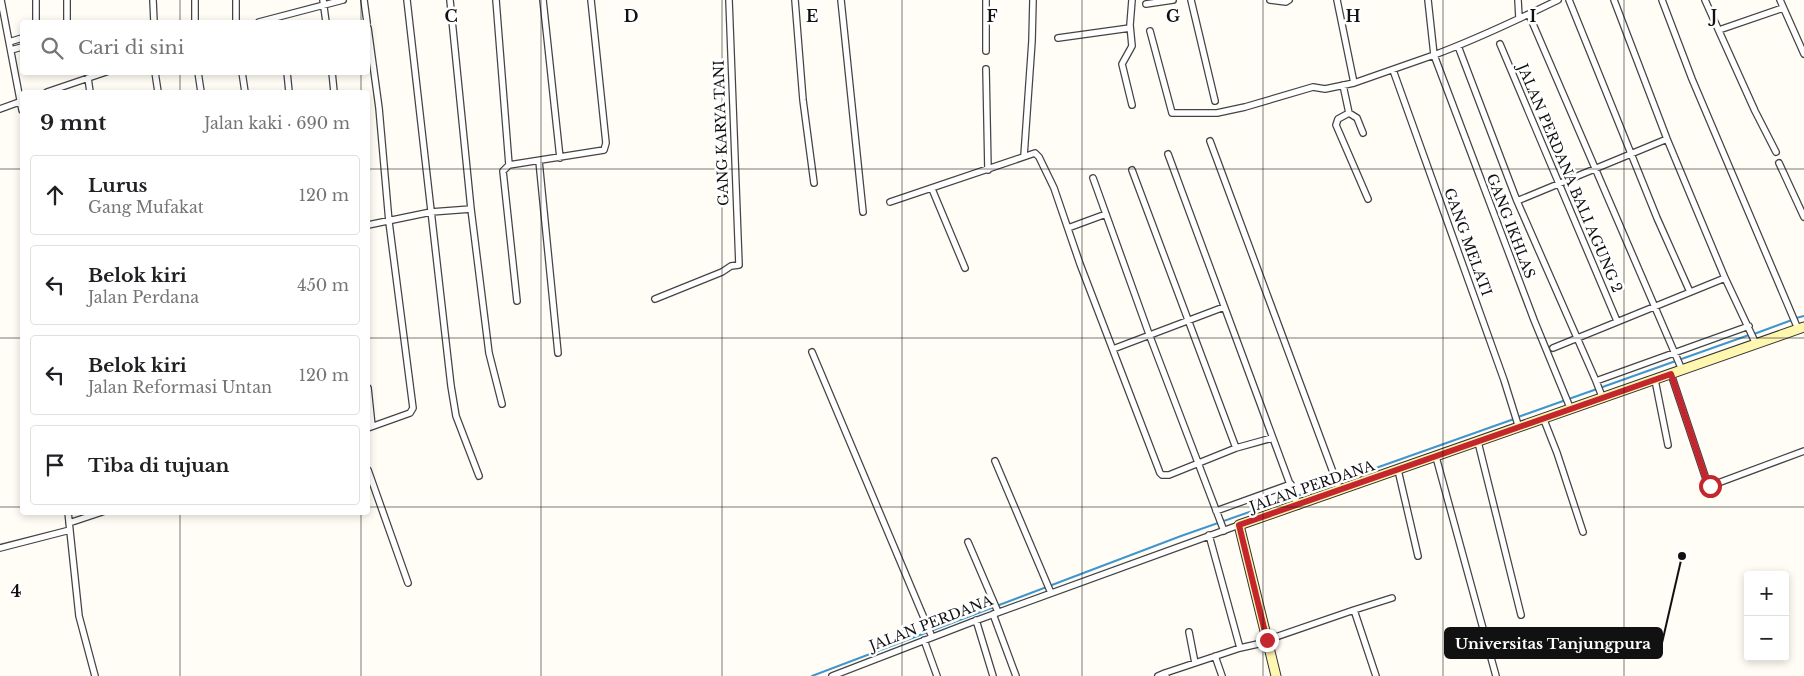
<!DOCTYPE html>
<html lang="id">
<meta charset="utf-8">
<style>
body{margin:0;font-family:"Libre Baskerville",serif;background:#f6f6f6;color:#202124}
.controls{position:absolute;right:15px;bottom:15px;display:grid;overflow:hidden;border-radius:5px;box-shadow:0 2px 8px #0003}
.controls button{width:45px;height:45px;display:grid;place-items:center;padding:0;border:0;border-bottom:1px solid #e0e0e0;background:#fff;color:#202124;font:25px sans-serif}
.stop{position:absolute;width:15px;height:15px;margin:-11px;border:4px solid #c4262e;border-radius:50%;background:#fff}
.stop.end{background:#c4262e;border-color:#fff;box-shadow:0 1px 5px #0008}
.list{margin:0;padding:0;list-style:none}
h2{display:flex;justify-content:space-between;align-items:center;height:65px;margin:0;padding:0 20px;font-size:21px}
h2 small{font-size:16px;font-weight:400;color:#757577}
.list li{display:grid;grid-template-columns:32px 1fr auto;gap:15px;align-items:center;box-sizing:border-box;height:80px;margin:0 10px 10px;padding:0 10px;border:1px solid #e0e0e0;border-radius:5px}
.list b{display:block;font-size:19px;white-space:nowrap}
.list p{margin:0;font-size:16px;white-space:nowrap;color:#757577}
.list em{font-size:16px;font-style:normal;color:#757577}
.icon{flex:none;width:28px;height:28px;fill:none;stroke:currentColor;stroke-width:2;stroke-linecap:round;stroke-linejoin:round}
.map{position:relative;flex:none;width:1804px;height:676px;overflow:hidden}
.search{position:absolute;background:#fff;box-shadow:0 2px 8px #0003;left:20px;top:20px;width:350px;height:55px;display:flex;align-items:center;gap:12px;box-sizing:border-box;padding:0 18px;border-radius:5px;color:#757577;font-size:19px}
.panel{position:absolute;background:#fff;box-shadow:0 2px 8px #0003;left:20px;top:90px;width:350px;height:425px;border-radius:5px}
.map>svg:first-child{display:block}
</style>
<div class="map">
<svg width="1804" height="676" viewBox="0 0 1804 676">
<rect width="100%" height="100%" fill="#fffdf5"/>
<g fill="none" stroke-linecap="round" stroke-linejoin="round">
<path stroke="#3f96cf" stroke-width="2" d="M1796,318L1804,316
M1754,334L1792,320
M1518,417L1749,335
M1297,496L1514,419
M812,676L1181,536L1292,497"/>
<g stroke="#444" stroke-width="8">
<path id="street" d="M1,0L22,110
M153,0L154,22
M195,0V22
M236,0V22
M323,0L326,22
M364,0L367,22
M407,0L451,386L456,416L479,476
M450,0L471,209
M496,0L509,165L503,171L517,301
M543,0L560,158
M795,0L803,100L814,183
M841,0L863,212
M1132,0L1130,25L1132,46L1122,64L1132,105
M1191,0L1215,101
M1270,0L1286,2L1289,0
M1337,0L1354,83
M1518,0L1519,18
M1558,0C1517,20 1477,39 1434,55L1534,320L1571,410
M1569,0L1657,218L1690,292
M1614,0L1667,139L1725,278L1756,344
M1662,0L1692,79L1798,329
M1705,0L1755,111L1776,152
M1780,0L1804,54
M1146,4L1173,0
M1530,17L1682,370
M36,22V0
M67,22V0
M259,22L343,0
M368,28L379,108L389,222L413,408L410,413L368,428
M1719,30L1783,8
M1150,31L1172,113H1217L1245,107L1313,87L1325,89L1354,83L1434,55L1428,0
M1058,38L1130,28
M9,42L22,38
M1500,44L1617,321
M1458,46L1517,201L1596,381L1749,326
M11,50L22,47
M986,51V0
M986,69L988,170
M1393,70L1504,380L1519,428
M155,72L158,92
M198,72L201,92
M242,72L245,92
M287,72L289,92
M332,72L334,92
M88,78L90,92
M1343,85L1349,113L1357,118L1363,133
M47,92L106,72
M0,109L22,101
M1349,113L1338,119L1336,125L1368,199
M1210,141L1340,491
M1168,154L1298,506
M1024,156L1032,41L1033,0
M539,161L558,353
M1779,163L1804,217
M509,165L604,150L606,143L591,0
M1132,170L1236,448
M1093,178L1149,334L1224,531
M932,189L965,268
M1517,201L1667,139
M890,202L1035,153L1039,157L1054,188L1080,264L1160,473L1162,475H1169L1236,448L1272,438
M368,225L431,212L471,209L489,353L502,404
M1068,228L1106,214
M655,299L722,272L731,266L739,265L729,0
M1553,348L1725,278
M1113,349L1224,307
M812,352L932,637
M1671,374L1707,482L1710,486L1804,451
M1655,380L1668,445
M1596,381L1603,399
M368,388L372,426
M1544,420L1557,453L1583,532
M1478,442L1521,615
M1436,457L1496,676
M995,461L1051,593
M368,470L408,583
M1398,470L1418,556
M1216,511L1291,484
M68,512L79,616L95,676
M69,523L102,512
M1209,535L1240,648
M968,542L998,612
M0,548L70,530
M1354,610L1392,598
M993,614L1016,676
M976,620L993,676
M1189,632L1195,663
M924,640L937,676
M1267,640L1354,610L1376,676
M1215,656L1222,676
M832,676L972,622L1239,525
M1158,676L1165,673
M1166,676L1165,673L1240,648L1267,642"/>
</g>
<g stroke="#333" stroke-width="11">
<path id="secondary" d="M1276,676L1239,525L1804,327"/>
</g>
<use href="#street" stroke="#fff" stroke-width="5.5"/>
<use href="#secondary" stroke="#fff6b0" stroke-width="9"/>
</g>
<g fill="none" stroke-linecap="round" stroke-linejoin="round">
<path stroke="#c4262e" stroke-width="6" d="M1267,640L1239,525L1671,374L1707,482L1710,486"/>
</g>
<path fill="none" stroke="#111" stroke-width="1" stroke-opacity="0.55" d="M180,0V22M361,0V22M541,0V676M722,0V676M902,0V676M1082,0V676M1263,0V676M1443,0V676M1624,0V676M180,72V92M361,72V92M0,169H22M368,169H1804M0,338H22M368,338H1804M0,507H22M368,507H1804M180,512V676M361,512V676"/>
<g text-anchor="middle" stroke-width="5" stroke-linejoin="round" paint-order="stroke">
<g font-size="14" fill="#111" stroke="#fff">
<text transform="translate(721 133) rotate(-92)" y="5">GANG KARYA TANI</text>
<text transform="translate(1570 178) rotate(67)" y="5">JALAN PERDANA BALI AGUNG 2</text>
<text transform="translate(1511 226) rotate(69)" y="5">GANG IKHLAS</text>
<text transform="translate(1468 242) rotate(70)" y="5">GANG MELATI</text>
<text transform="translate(1312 486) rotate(-19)" y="5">JALAN PERDANA</text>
<text transform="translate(931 623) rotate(-21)" y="5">JALAN PERDANA</text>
</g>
</g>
<g font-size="16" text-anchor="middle" font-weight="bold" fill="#111" stroke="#fff" stroke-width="5" stroke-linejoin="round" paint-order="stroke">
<text x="451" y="22">C</text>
<text x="631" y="22">D</text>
<text x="812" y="22">E</text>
<text x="992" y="22">F</text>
<text x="1173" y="22">G</text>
<text x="1353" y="22">H</text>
<text x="1533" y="22">I</text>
<text x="1714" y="22">J</text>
<text x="16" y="597">4</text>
</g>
<path fill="none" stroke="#111" stroke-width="2" d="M1682 556L1662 643"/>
<circle fill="#111" stroke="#fff" stroke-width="2" cx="1682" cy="556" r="5"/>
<rect fill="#111" stroke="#111" stroke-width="2" x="1445" y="628" width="217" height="30" rx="5"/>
<g font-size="15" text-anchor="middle" font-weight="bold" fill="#fff">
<text x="1553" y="649">Universitas Tanjungpura</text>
</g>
</svg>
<div class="controls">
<button>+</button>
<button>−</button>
</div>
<div class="stop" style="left:1710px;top:486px"></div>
<div class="stop end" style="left:1267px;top:640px"></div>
<div class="search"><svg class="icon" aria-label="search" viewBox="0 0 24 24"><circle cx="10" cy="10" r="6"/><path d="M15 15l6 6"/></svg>Cari di sini</div>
<section class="panel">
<h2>9 mnt<small>Jalan kaki · 690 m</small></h2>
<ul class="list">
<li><svg class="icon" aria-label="ahead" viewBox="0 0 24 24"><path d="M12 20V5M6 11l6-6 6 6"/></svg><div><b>Lurus</b><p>Gang Mufakat</p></div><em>120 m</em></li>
<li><svg class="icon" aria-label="left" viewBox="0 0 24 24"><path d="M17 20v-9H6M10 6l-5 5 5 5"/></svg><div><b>Belok kiri</b><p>Jalan Perdana</p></div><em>450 m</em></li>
<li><svg class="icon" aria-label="left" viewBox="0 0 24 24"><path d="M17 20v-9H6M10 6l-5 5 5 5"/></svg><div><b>Belok kiri</b><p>Jalan Reformasi Untan</p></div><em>120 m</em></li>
<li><svg class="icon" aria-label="arrive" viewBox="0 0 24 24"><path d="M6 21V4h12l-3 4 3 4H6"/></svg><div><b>Tiba di tujuan</b></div></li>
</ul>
</section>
</div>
